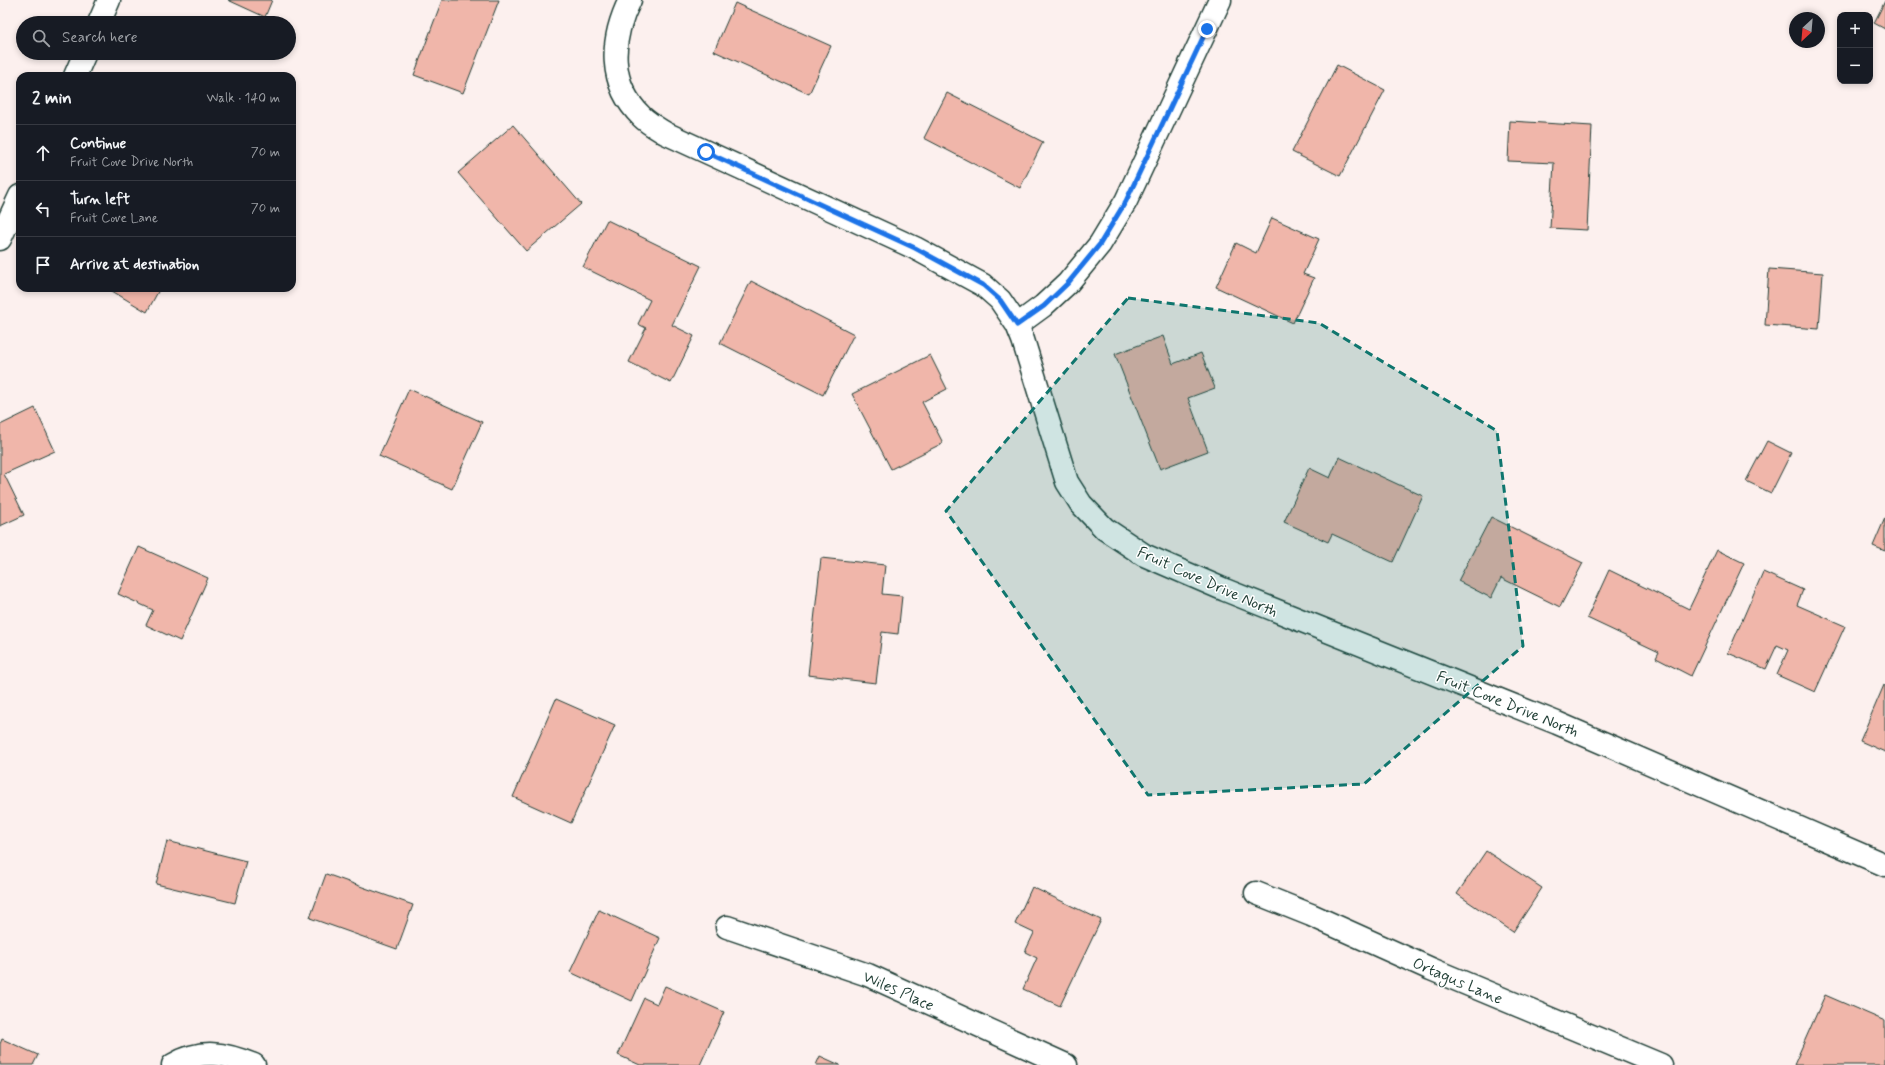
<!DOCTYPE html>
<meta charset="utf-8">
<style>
body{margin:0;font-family:Mynerve,sans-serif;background:#242831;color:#f1f3f6}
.controls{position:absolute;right:12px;top:12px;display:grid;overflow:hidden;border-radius:8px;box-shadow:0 2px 6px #0003}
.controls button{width:36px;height:36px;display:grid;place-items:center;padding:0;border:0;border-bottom:1px solid #363941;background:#171b24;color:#f1f3f6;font:20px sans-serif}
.compass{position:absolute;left:1789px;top:12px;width:36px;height:36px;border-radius:50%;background:#171b24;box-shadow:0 2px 6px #0003;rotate:206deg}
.stop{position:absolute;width:12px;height:12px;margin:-9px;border:3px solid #1a73e8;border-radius:50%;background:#fff}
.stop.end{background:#1a73e8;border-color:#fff;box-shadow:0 1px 4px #0008}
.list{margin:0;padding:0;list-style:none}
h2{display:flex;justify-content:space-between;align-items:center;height:52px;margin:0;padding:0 16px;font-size:17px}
h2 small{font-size:13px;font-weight:400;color:#9ea1a6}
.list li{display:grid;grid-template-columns:26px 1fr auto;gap:12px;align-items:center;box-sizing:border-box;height:56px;padding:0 16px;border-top:1px solid #363941}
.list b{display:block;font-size:15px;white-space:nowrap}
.list p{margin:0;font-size:13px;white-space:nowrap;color:#9ea1a6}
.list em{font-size:13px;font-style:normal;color:#9ea1a6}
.icon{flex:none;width:22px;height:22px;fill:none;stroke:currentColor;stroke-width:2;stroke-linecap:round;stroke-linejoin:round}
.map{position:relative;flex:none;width:1885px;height:1065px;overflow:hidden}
.search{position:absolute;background:#171b24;box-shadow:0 2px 6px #0003;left:16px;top:16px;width:280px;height:44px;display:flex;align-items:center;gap:10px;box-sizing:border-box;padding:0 14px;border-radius:22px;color:#9ea1a6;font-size:15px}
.panel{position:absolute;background:#171b24;box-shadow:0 2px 6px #0003;left:16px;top:72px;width:280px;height:220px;border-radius:12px}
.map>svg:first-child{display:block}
</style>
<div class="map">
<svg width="1885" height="1065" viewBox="0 0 1885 1065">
<rect width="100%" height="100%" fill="#fcf0ee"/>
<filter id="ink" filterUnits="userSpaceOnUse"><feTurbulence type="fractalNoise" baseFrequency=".025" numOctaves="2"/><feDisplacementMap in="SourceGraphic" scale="8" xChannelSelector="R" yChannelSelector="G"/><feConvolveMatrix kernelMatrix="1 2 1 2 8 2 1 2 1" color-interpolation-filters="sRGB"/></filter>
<g filter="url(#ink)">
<path fill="#f0b6aa" stroke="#1f3d34" d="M228,0H272L265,17Z
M442,0H499L463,93L414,75Z
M1885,1V29L1874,23Z
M735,3L831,46L809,94L714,51Z
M1337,65L1385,90L1340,176L1292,152Z
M947,93L1043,142L1020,188L924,138Z
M1510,121L1592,126L1587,230L1550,228L1554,163L1508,161Z
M513,125L581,204L526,251L458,173Z
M1272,218L1319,239L1303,274L1314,278L1293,323L1216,287L1236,243L1256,253Z
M607,220L701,266L672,325L694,336L671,383L629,362L646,328L638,324L650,300L583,267Z
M1769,269L1823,273L1819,329L1765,325Z
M751,281L854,334L823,395L720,343Z
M107,288H160L147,312Z
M1163,336L1173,364L1201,353L1215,388L1188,398L1208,451L1160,469L1115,354Z
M930,355L947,389L922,402L943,443L891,469L852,394Z
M409,389L482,422L452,489L379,456Z
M35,408L55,451L4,474L24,515L0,526V425Z
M1767,441L1791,453L1771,493L1746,481Z
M1339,457L1423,496L1393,562L1332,534L1328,542L1284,522L1309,468L1330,478Z
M1491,517L1583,563L1560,607L1501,578L1491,598L1458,581Z
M1885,518V551L1873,546Z
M139,547L208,578L180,641L146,625L153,610L118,594Z
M1717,550L1744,563L1691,676L1656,658L1659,652L1587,618L1609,570L1689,609Z
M821,558L885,565L882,594L902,596L898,634L882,632L876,683L808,675Z
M1763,572L1803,590L1797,605L1845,626L1815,692L1777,675L1788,650L1777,645L1766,669L1728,653Z
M1884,685L1885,686V752L1860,741Z
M556,699L615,725L571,823L513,797Z
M167,841L246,861L235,903L156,884Z
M1486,851L1542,888L1513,932L1457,894Z
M326,874L413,905L397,949L310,918Z
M1032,887L1101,920L1060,1006L1023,989L1037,958L1025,952L1034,933L1015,924Z
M599,910L660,938L632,1001L570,972Z
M665,986L724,1012L700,1065H640L618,1055L644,998L657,1004Z
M1825,995L1885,1021V1065H1794Z
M2,1039L38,1055L33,1065H0V1044Z
M820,1056L840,1065H816Z"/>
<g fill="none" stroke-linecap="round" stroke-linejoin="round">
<g stroke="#1f3d34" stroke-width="25">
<path id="minor" d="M630,0C610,40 608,84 642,117C648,123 657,128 665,133L915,248L983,285L1000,300L1017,325L1023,340L1067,482L1081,504L1105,529L1144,555L1225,590L1557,723L1885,865
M99,23L109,0
M75,76L85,53
M0,239L20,196
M1017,325L1043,306L1068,283L1100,244L1126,201L1220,0
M1256,893L1311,915L1431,969L1661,1065
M727,927L868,975L1066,1065
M173,1065C201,1048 225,1053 254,1065"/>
</g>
<use href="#minor" stroke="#fff" stroke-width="22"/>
</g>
</g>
<g fill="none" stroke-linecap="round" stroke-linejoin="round" filter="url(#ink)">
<path stroke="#1a73e8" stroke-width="5" d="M706,152L915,248L983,285L1000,300L1017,325L1044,306L1068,283L1100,244L1126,201L1207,29"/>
</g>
<path fill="#0f766e" fill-opacity="0.2" stroke="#0f766e" stroke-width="3" stroke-dasharray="8 5" stroke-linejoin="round" d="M1128,298L1319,323L1497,431L1523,646L1364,784L1148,795L946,511Z"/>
<g text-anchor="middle" stroke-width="3" stroke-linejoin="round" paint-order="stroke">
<g font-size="16" fill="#1f3d34" stroke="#fff">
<text transform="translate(1208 581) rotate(24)" y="6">Fruit Cove Drive North</text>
<text transform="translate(1508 703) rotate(22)" y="6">Fruit Cove Drive North</text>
<text transform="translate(1458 980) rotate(23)" y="6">Ortagus Lane</text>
<text transform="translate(899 990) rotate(24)" y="6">Wiles Place</text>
</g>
</g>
</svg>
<div class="controls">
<button>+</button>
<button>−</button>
</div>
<svg class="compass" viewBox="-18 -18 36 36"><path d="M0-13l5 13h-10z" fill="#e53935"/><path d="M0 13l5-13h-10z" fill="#9ea1a6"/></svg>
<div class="stop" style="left:706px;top:152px"></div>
<div class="stop end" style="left:1207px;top:29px"></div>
<div class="search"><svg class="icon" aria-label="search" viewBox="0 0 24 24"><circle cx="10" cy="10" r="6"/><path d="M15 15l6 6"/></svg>Search here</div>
<section class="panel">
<h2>2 min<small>Walk · 140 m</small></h2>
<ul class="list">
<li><svg class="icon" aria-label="ahead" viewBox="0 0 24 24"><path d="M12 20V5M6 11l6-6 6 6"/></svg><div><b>Continue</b><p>Fruit Cove Drive North</p></div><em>70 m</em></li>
<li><svg class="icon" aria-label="left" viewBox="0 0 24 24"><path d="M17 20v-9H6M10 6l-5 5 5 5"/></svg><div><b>Turn left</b><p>Fruit Cove Lane</p></div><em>70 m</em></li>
<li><svg class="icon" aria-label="arrive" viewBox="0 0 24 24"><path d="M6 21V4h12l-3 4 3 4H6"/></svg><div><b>Arrive at destination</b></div></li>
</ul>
</section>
</div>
